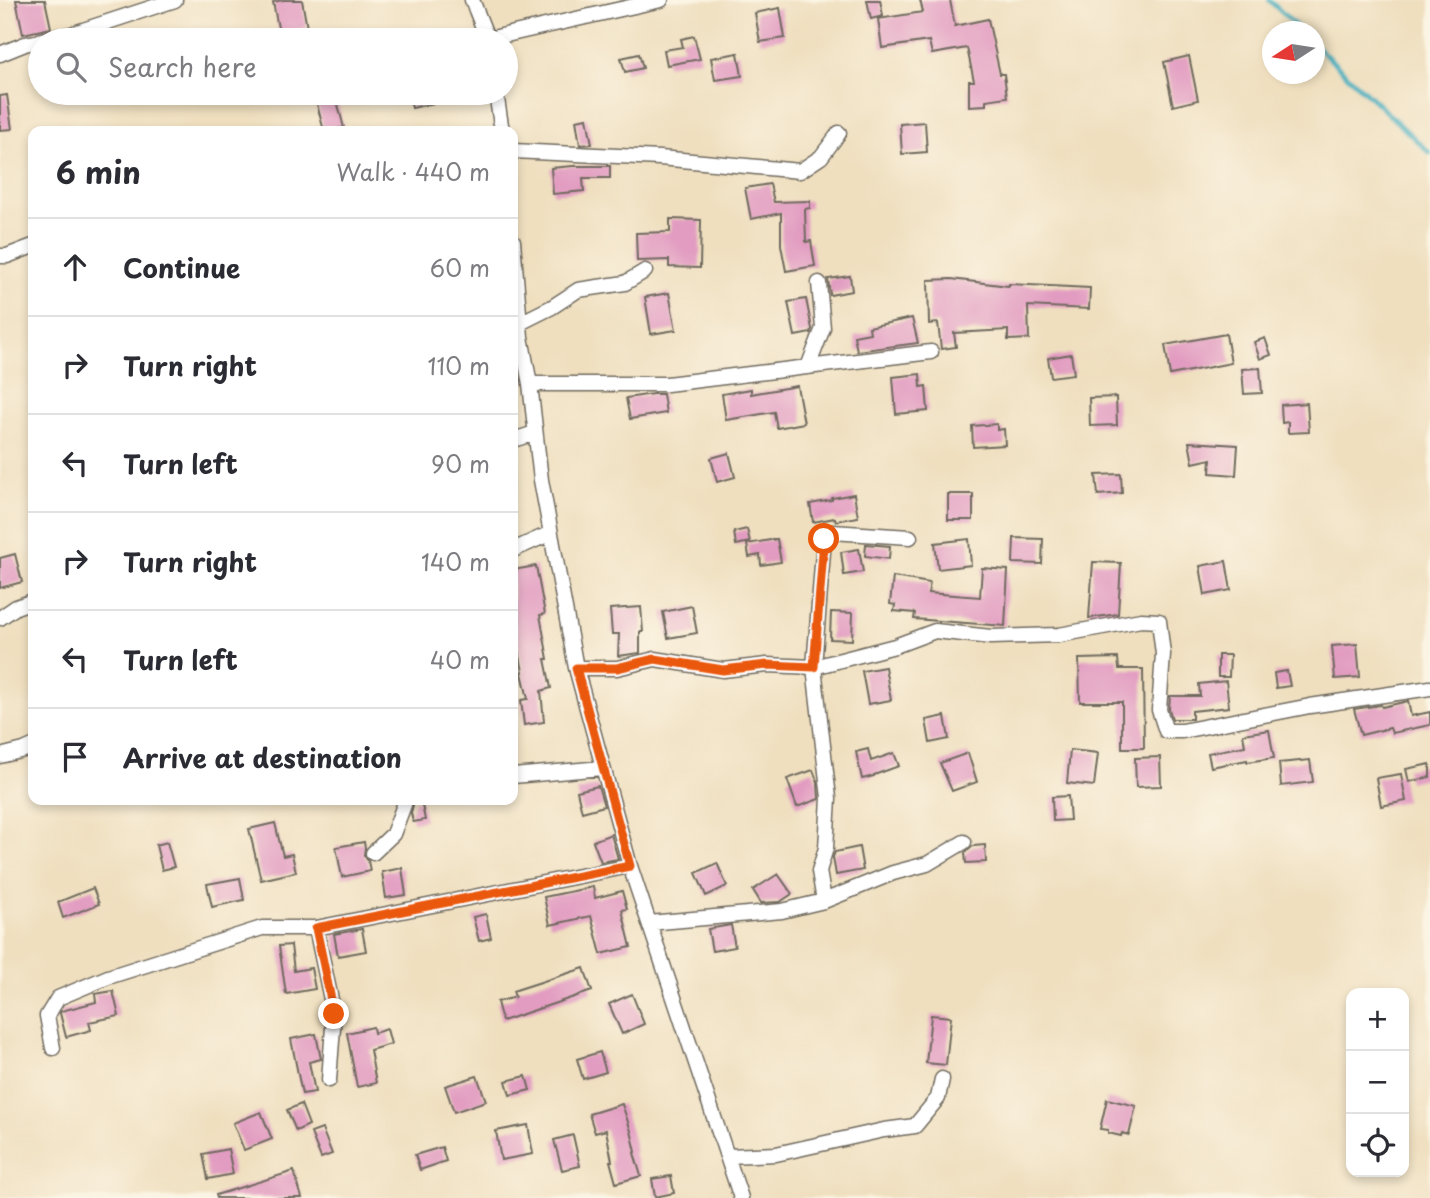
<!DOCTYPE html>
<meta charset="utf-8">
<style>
body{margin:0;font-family:"Playpen Sans",sans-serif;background:#f2f2f3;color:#2b2b33}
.controls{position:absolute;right:21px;bottom:21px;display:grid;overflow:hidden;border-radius:14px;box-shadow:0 4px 10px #0003}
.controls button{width:63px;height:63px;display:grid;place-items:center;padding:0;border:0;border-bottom:2px solid #e1e1e2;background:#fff;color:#2b2b33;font:35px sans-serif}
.compass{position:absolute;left:1262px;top:21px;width:63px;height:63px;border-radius:50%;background:#fff;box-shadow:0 4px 10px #0003;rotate:258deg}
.stop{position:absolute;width:21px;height:21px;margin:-16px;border:5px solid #ea580c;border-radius:50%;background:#fff}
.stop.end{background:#ea580c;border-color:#fff;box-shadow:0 2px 7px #0008}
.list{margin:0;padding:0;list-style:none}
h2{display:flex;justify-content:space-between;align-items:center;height:91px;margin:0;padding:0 28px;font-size:30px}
h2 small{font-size:23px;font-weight:400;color:#7c7c81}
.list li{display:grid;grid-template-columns:46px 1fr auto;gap:21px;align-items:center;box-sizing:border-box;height:98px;padding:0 28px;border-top:2px solid #e1e1e2}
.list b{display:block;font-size:26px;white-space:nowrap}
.list em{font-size:23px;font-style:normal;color:#7c7c81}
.icon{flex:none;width:38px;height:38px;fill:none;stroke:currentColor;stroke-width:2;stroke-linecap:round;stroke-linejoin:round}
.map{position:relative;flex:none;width:1430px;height:1198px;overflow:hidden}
.search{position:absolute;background:#fff;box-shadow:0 4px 10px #0003;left:28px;top:28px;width:490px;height:77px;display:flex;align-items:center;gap:18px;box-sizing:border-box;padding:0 24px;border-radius:38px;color:#7c7c81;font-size:26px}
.panel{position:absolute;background:#fff;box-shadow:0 4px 10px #0003;left:28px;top:126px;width:490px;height:679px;border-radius:14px}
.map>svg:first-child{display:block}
</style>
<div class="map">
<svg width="1430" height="1198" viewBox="0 0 1430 1198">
<rect width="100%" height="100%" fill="#fcf5e5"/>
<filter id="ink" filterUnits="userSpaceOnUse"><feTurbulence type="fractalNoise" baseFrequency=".0143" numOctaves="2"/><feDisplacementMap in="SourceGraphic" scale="14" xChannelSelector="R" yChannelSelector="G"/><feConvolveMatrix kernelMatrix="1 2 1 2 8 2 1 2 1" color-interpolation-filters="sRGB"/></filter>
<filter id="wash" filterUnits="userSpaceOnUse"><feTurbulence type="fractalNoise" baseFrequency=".00686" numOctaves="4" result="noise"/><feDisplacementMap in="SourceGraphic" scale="28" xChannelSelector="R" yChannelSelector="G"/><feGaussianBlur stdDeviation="1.57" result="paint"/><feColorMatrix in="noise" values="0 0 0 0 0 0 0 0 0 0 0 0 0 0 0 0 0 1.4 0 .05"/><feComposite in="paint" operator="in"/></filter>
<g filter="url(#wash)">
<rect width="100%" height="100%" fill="#efdfbf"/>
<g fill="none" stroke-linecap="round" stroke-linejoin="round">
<path stroke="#42afbf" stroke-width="4.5" d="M1269,0L1302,32
M1314,44L1430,153"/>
</g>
<g id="blocks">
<path fill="#e29cc1" d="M16,0H45L51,28L23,34Z
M283,0H302L307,28L279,33L273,2Z
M867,0H880L883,16L871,19Z
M920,0H950L955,26L988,19L1000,74H1004L1007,97L986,100V105L969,106V81H974L967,48L932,54L929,41L882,48L878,19L923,12Z
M780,8L785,38L760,42L755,13Z
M694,36L700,59L667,65L664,50L683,47L681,39Z
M738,53L742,76L715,80L711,58Z
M639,54L643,68L625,72L621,58Z
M1189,56L1198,100L1173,106L1164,62Z
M314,93H335L344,128L324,131Z
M408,93H431L434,103L412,108Z
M7,95L12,129L0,130V96Z
M587,118L592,144L580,145L576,120Z
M925,122L927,152L902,154L900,124Z
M573,166H610V178H583L584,191L553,194L551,168Z
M770,184L774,202L810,201V208L805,209L806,242L811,241L815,266L786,271L781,245V213L751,219L745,188Z
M670,219L701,220L700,268L669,267V260L637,261L636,233L670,232Z
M850,276L852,291L830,295L828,279Z
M951,279L1009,286V284L1090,288L1089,309L1028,306L1029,339L1008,340V330L954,333L956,347L941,349L938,323L929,324L928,280Z
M669,293L676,330L651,334L645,297Z
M806,299L812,329L811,333L795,336L788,302Z
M912,318L918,343L857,351L854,336L870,333L869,327Z
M1226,334L1231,363L1170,375L1165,345Z
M1265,338L1271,355L1260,359L1254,342Z
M1071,354L1074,374L1051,377L1048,358Z
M1260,368L1262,393L1244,394L1242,369Z
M920,374L921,387L926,386L928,411L896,414L893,377Z
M797,386L804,423L777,428L774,412L726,420L722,394L751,389V394Z
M653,394H663L666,413L630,419L626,398Z
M1116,397L1117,425L1090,426L1089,398Z
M1307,403L1309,432L1288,433V422L1282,423L1281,405Z
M997,424V430L1004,429L1005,445L973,447L972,426Z
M1189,442L1238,445L1236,475L1210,473L1211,459L1193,463Z
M729,453L735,477L717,482L711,458Z
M1121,474L1122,493L1098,495L1096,475Z
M854,494L858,517L836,521L835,518L813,522L810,504L832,500V498Z
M948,494H973V520H948Z
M747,529L750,542L736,545L734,532Z
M1014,538L1043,539L1042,564L1013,563Z
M777,539L781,562L761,565L760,555L749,557L747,544Z
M969,539L971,565L938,569L935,543Z
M866,544L890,546L889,559L865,556Z
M859,549L863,572L844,575L841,552Z
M15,554L22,582L0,588V558Z
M1226,561L1231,590L1205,595L1200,566Z
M1093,562L1121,563L1118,614L1089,618Z
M536,566L545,614L540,615L548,659H545L551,688L541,691L544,722L524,725L521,700L528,699L522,673L523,672L513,618V570Z
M982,568L1008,570L1005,626L914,619L915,613L894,611L895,605L890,604L893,577L930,583L928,593L980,597Z
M692,606L697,633L668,638L663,612Z
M641,607L643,632H640V653L618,656L619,634H612L610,609Z
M831,612L853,613L852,640L830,639Z
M1357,644L1360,677L1335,679L1332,646Z
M1218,655H1230L1229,677H1218Z
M1118,658L1119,669H1143L1144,748H1122V702H1080L1079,659Z
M885,667L891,700L868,704L862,671Z
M1287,671L1290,686L1276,688L1274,673Z
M1226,681L1229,707L1192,711V719H1172L1169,709L1170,696H1200L1199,684Z
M1408,701L1411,716L1430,712V725L1392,733L1390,728L1361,735L1354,709L1381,705L1382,707Z
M945,716L949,739L930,743L926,720Z
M1269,730L1274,758L1247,762V760L1211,767L1208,753L1245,746L1243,734Z
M868,749L871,761L894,753L899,766L874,775V776L862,779L856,752Z
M1070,750L1098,753L1094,786L1067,783Z
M968,753L977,782L952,791L940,763Z
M1160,757L1161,786L1136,787L1135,758Z
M1310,760L1313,782L1281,786L1279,763Z
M1430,764V777L1409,782L1406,769Z
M813,770L818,783L819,799L797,807L787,779Z
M1401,774L1406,801L1381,806L1376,778Z
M598,786L604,806L582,812L577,791Z
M1068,796L1070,820L1053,821L1052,797Z
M421,800L425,820L413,822L411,813L414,801Z
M275,823L283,856L292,854L296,872L261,880L249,829Z
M611,834L618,859L601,862L593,841Z
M167,842L174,867L162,870L156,845Z
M364,842L365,848L364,855L368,861L370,871L342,877L336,847Z
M985,845L986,862L966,863L965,853L973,846Z
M859,847L863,870L836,875L833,857L835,852Z
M717,863L727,886L706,896L696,873Z
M402,868L406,895L386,898L382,872Z
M778,874L792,894L780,902L761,903L753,890Z
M240,878L244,900L212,907L207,884Z
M593,887L595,898L622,891L627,909L622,910L631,947L601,954L591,916L550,925L544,897Z
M93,888L99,904L63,918L58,902Z
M486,914L491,938L479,941L473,917Z
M731,925L735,947L712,951L708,929Z
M362,929L366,951L338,956L334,934Z
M291,945L294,971L311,968L315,989L286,994L279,946Z
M584,968L592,991L502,1021L497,1002L515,997L513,991Z
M113,991L119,1016L89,1022L91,1030L66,1037L60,1013L61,1011L96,1002L95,994Z
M632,994L644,1024L622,1034L609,1004Z
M931,1015L951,1017L946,1065L926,1063Z
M373,1027L374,1033L387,1029L391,1044L370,1050L376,1083L357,1087L347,1033Z
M316,1034L321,1059L309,1062L315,1092L302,1094L291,1039Z
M600,1052L606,1072L583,1079L577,1059Z
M477,1076L486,1101L454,1112L445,1086Z
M526,1076L530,1090L510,1095L506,1081Z
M1107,1099L1136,1106L1129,1135L1122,1133L1121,1136L1108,1133V1130L1100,1129Z
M301,1104L309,1125L296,1131L287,1110Z
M622,1104L631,1131L636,1152L634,1153L641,1176L616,1183L610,1161H612L606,1130L595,1133L589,1114Z
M261,1112L272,1139L244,1150L233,1123Z
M528,1125L533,1154L501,1160L496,1131Z
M322,1129L332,1154L321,1158L311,1133Z
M573,1135L580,1166L562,1170L554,1140Z
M442,1147L446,1161L420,1170L415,1155Z
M228,1149L233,1174L208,1179L203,1154Z
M294,1171L302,1198H217L216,1195Z
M671,1176L674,1193L655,1197L652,1179Z"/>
</g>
</g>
<g filter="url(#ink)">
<use href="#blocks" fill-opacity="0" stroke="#706a5f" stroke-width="2"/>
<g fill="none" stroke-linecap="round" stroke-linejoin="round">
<g stroke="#706a5f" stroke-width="17">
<path id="street" d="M472,0L488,40
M488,39L661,0
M41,40L71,34L175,0
M0,54L25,44L40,41
M496,93L502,131
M513,151L660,158L800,171L821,157L839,133
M513,241L521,337L530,384L541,480L576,668L630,866L741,1198
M0,256H7L33,246
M520,323L552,307L578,290L625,283L645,271
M808,367L823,328L819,283
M530,384H667L931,352
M513,440L535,433
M513,550L551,533
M0,618L16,607L33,601
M576,668H617L655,659L723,670L767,665L814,667L895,646L935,631L991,637L1059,635L1141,620L1159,621L1163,654L1159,710L1166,731H1182L1310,706L1430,688
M0,756L24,750L33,746
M513,776L602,768
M373,853L393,834L404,805L405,800
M824,901L819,871L826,848L829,798L814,667L824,539L832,532L910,537
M649,923L782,911L824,901L893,873L927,864L964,842
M316,928L334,1014L329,1080
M53,1048L47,1016L58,998L108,977L262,928H316L630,866
M727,1156L776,1154L884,1130L915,1126L938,1098L942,1079"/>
</g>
<use href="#street" stroke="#fff" stroke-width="14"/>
</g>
</g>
<g fill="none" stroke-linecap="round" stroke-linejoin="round" filter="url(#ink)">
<path stroke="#ea580c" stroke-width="9" d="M334,1014L316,928L630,866L576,668H617L655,659L723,670L767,665L814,667L824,539"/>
</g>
</svg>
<div class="controls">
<button>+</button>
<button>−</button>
<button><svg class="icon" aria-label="locate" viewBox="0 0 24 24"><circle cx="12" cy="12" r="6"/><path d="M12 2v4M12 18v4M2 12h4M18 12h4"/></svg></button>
</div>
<svg class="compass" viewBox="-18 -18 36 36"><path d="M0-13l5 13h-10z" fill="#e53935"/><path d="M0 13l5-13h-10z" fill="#7c7c81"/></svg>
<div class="stop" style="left:824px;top:539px"></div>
<div class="stop end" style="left:334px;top:1014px"></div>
<div class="search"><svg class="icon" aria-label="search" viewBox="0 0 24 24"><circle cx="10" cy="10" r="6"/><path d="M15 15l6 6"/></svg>Search here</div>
<section class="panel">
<h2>6 min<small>Walk · 440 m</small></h2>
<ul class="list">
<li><svg class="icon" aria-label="ahead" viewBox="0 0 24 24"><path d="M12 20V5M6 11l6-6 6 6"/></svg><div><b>Continue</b></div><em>60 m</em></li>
<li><svg class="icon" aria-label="right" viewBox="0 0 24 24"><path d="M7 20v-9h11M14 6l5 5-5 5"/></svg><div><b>Turn right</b></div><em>110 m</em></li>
<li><svg class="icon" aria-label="left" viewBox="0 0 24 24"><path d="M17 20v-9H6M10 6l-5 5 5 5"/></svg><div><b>Turn left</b></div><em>90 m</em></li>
<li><svg class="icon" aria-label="right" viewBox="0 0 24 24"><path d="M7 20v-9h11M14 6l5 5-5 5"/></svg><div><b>Turn right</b></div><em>140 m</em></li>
<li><svg class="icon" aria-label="left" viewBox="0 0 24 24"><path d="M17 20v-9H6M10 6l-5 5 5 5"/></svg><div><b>Turn left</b></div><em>40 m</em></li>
<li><svg class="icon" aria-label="arrive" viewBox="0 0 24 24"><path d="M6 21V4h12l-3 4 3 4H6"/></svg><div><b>Arrive at destination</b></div></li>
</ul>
</section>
</div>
